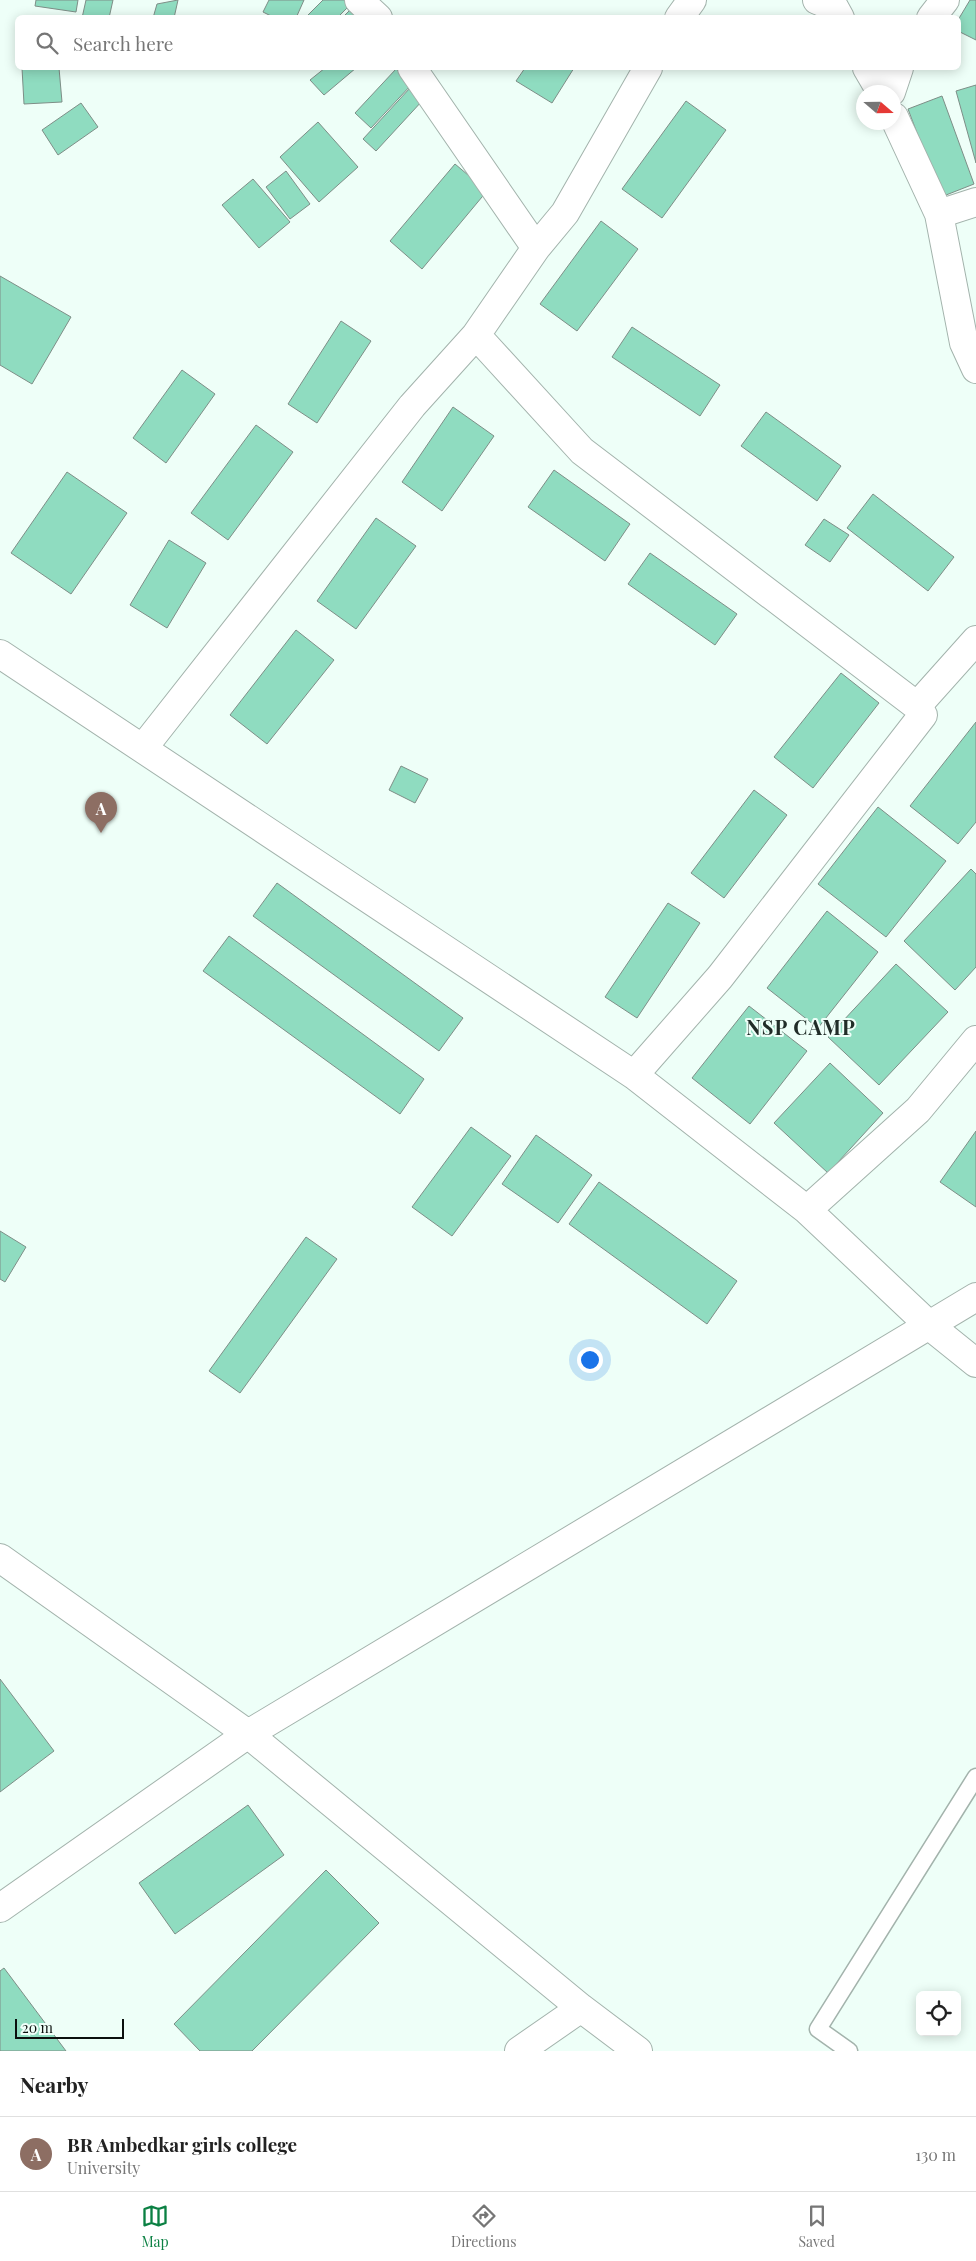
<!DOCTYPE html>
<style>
body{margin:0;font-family:"Playfair Display",serif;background:#f6f6f6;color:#222}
.controls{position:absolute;right:15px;bottom:15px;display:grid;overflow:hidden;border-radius:8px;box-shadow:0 2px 12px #0003}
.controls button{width:45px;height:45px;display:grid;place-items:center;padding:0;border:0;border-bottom:1px solid #e0e0e0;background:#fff;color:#222;font:25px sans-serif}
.compass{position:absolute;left:856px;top:85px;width:45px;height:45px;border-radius:50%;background:#fff;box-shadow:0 2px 12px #0003;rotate:110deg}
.scale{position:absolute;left:15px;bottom:12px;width:109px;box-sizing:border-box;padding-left:5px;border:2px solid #0b100e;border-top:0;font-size:14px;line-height:18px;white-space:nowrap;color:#0b100e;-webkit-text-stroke:4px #eefff8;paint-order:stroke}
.you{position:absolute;left:589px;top:1359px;width:18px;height:18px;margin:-12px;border:4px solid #fff;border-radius:50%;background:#1a73e8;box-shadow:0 0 0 8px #1a73e833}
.badge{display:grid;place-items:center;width:32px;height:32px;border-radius:50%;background:#0b8043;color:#fff;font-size:16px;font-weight:700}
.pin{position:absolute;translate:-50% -41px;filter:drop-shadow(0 1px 2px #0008)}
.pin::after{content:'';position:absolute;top:26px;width:18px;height:15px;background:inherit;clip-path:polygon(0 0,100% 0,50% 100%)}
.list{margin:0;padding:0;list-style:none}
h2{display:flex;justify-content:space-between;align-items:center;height:65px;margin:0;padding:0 20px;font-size:21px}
h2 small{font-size:16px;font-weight:400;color:#767676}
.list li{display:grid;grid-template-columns:32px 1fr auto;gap:15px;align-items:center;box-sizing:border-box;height:75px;padding:0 20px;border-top:1px solid #e0e0e0}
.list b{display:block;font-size:19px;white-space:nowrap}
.list p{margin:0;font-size:16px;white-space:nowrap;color:#767676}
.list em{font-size:16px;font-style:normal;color:#767676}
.icon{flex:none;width:28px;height:28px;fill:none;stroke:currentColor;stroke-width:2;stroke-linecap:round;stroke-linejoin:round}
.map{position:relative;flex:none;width:976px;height:2051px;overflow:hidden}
.search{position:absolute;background:#fff;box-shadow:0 2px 12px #0003;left:15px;right:15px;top:15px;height:55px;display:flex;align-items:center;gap:12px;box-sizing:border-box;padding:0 18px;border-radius:8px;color:#767676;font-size:19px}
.sheet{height:140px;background:#fff}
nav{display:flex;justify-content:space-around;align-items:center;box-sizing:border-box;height:70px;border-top:1px solid #e0e0e0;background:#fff;font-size:14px;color:#767676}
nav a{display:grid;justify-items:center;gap:2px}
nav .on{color:#0b8043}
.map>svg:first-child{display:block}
</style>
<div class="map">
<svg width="976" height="2051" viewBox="0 0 976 2051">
<rect width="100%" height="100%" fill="#eefff8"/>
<path fill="#8fdcc0" stroke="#7e8e87" d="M36,0H78L76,12L35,6Z
M86,0H113L109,18H82Z
M178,0L174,18H153L157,4Z
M269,0H304L296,18H275L263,12Z
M323,0H353L354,1L337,18H305Z
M970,0H976V40L958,31V20Z
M355,5L367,18H342Z
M22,68H59L62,102L24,104Z
M325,68H356L324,95L310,80Z
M525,68H574L552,103L516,81Z
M396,69L412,84L371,128L355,113Z
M976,85V163L956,91Z
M410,88L423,100L376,151L363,139Z
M942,96L974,184L941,197L908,109Z
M686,101L726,130L662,218L622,189Z
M81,103L98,127L58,155L42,130Z
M318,122L358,167L319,202L280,157Z
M455,164L487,191L422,269L390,241Z
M286,171L310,204L290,219L266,187Z
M253,179L290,222L259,248L222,205Z
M601,221L638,249L577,331L540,304Z
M0,276L71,317L32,384L0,365Z
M341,321L371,341L317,423L288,404Z
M632,327L720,385L700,416L612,357Z
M182,370L215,394L166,463L133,438Z
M453,407L494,436L442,511L402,482Z
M766,412L841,466L817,501L741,446Z
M256,425L293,452L228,540L191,513Z
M554,470L630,524L605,561L528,507Z
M67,472L127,513L71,594L11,553Z
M873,494L954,557L928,591L847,528Z
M376,518L416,546L356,629L317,601Z
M824,519L849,535L830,562L805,545Z
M169,540L206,563L167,628L130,605Z
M650,553L737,614L715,645L628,584Z
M296,630L334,660L267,744L230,715Z
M841,673L879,703L813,788L774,757Z
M976,722V822L958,844L910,806Z
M401,766L428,779L415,803L389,790Z
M754,790L787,815L724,898L691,873Z
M878,807L946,861L886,937L818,884Z
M971,869L976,874V967L955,990L904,941Z
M277,883L463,1018L439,1051L253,916Z
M668,903L700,923L637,1018L605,997Z
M827,911L878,952L818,1028L767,988Z
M229,936L424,1079L400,1114L203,971Z
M896,964L948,1012L879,1085L828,1037Z
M749,1006L807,1051L750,1124L692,1078Z
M830,1063L883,1113L828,1173L774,1123Z
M471,1127L511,1156L452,1236L412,1207Z
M976,1131V1207L940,1182Z
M536,1135L592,1175L558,1223L502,1184Z
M599,1182L737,1281L707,1324L569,1224Z
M0,1231L26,1247L5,1282L0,1279Z
M306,1237L337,1259L240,1393L209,1371Z
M0,1679L54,1751L0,1792Z
M248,1805L284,1855L175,1934L139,1883Z
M326,1870L379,1923L252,2051H200L174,2024Z
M4,1968L66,2051H0V1971Z"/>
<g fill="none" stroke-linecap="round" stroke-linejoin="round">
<g stroke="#a3b3ac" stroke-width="19">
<path id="service" d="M849,2051L818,2029L976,1777"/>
</g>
<g stroke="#a3b3ac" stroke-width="30">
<path id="minor" d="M359,0L378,18
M817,0L834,7L840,18
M679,18L692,0
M931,18L945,0
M412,68L536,248
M867,68L881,92
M891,92L899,68
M894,117L939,214L976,202
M939,214L964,343L976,369
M476,335L582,451L917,706
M0,654L634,1075L807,1210L930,1326L976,1363
M143,748L412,406L476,335L536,248L565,213L648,68
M634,1075L720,977L923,715L917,706L976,640
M807,1210L918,1110L976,1040
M0,1558L248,1734L0,1908
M519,2051L581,2008
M638,2051L581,2008L248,1734L976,1297"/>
</g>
<use href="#service" stroke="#fff" stroke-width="16"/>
<use href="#minor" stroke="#fff" stroke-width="28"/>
</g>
<g text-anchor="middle" stroke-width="4" stroke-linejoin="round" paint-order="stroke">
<g font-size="20" font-weight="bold" letter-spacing="1" fill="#212d28" stroke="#eefff8">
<text x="801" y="1035">NSP CAMP</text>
</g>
</g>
</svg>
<div class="controls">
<button><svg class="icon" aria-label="locate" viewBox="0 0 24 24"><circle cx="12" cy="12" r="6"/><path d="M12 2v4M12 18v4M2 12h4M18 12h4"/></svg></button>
</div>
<svg class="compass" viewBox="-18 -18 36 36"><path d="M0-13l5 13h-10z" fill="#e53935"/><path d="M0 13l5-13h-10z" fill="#767676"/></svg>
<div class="scale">20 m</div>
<div class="you"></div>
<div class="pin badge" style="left:101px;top:833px;background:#8d6e63">A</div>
<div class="search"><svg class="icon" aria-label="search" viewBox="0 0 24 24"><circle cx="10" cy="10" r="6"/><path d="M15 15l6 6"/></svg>Search here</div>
</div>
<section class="sheet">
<h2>Nearby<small></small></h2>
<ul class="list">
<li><span class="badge" style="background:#8d6e63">A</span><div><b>BR Ambedkar girls college</b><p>University</p></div><em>130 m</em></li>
</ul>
</section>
<nav>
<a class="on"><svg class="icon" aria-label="map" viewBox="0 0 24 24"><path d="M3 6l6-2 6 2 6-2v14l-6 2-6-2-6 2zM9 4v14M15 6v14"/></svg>Map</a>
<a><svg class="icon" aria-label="directions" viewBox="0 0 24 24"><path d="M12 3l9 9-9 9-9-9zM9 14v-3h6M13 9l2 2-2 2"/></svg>Directions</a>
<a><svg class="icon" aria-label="saved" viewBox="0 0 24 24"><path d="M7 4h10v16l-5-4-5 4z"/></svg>Saved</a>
</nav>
